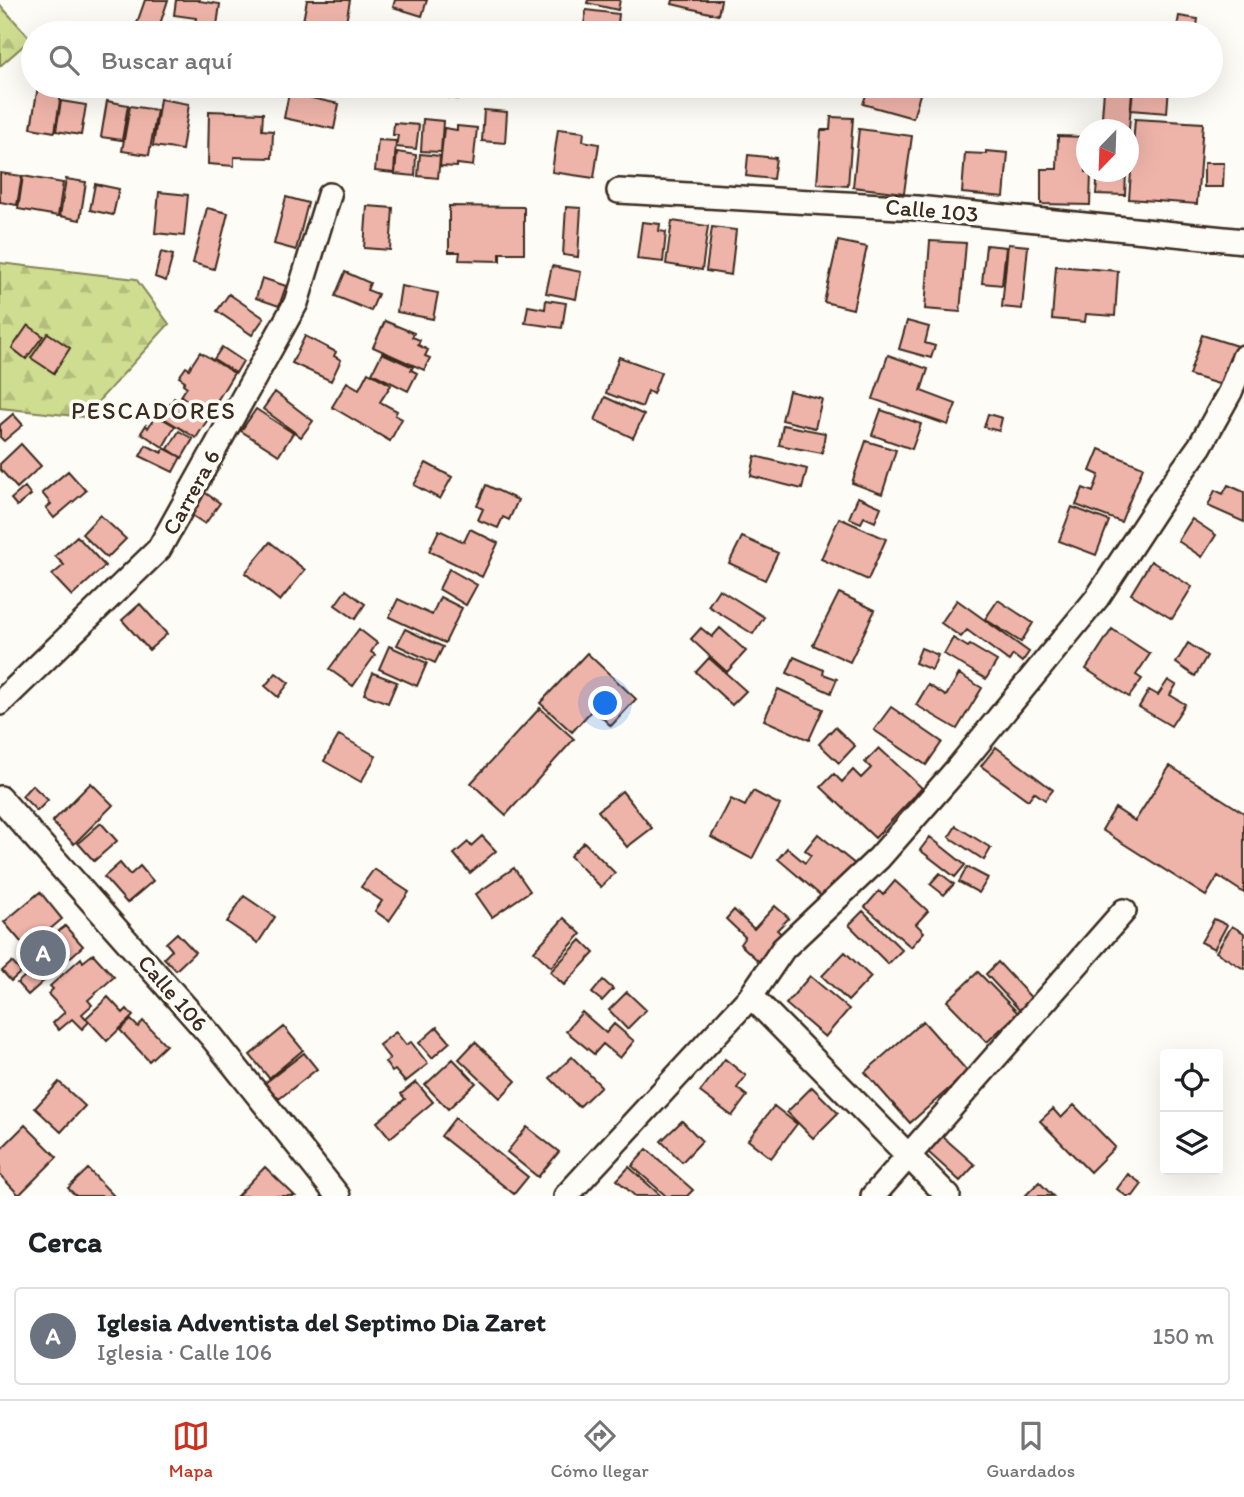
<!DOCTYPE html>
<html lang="es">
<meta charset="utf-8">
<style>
body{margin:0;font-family:Itim,sans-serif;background:#f6f6f6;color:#202124}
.controls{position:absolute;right:21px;bottom:21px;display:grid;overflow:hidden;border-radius:7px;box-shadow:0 7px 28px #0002}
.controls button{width:63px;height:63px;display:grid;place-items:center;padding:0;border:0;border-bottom:2px solid #e0e0e0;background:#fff;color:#202124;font:35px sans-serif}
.compass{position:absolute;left:1076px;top:119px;width:63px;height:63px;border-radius:50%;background:#fff;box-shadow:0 7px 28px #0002;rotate:203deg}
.you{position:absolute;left:606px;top:704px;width:24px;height:24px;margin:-18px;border:5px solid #fff;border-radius:50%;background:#1a73e8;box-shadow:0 0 0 10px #1a73e833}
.badge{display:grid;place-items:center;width:46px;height:46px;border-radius:50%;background:#c8321e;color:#fff;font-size:23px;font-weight:700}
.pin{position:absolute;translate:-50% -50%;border:4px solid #fff;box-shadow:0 2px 7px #0006}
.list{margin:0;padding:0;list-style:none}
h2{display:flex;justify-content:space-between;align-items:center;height:91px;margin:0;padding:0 28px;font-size:30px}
h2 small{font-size:23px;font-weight:400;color:#757577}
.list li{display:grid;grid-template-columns:46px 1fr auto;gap:21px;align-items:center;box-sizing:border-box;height:98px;margin:0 14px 14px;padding:0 14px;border:2px solid #e0e0e0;border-radius:7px}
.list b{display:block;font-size:26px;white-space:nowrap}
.list p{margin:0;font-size:23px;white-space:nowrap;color:#757577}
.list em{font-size:23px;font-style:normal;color:#757577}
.icon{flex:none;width:38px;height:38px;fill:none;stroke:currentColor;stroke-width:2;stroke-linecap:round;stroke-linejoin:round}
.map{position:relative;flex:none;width:1244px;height:1196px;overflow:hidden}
.search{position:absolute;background:#fff;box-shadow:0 7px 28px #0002;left:21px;right:21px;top:21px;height:77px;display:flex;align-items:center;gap:18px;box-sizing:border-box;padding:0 24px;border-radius:38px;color:#757577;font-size:26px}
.sheet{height:203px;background:#fff}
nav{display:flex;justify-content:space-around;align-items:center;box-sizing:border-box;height:98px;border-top:2px solid #e0e0e0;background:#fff;font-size:19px;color:#757577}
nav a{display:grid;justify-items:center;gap:4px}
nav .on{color:#c8321e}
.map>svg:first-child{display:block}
</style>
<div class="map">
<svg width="1244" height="1196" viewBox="0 0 1244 1196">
<defs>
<pattern id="forest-firs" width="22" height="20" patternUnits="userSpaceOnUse" patternTransform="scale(1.75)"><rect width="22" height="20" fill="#cfdd90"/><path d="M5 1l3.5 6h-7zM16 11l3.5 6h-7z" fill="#b3be7c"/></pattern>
</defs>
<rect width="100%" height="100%" fill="#fdfcf7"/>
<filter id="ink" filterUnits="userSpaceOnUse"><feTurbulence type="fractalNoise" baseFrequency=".0143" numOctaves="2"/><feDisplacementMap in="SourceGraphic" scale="14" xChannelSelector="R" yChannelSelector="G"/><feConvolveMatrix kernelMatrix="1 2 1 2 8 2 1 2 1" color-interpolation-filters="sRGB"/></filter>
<g filter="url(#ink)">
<path fill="url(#forest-firs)" stroke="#858457" stroke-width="2" d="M0,5L31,39L0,66Z
M0,263L136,279L169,324L84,417L0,408Z"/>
<path fill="#efb4a9" stroke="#3b2a1e" stroke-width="2" d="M145,0H168L158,30L137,23Z
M176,0H199V1L220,4L216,33H193L196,18L174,15Z
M307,0H350L345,28L303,21Z
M395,0H427L422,16L393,7Z
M588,0H620L618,10L587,3Z
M673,0H721L718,15L672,4Z
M586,10L619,14L617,33H583Z
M1179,16L1198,19L1196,33H1176Z
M38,86L62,88L55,132L31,128Z
M380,86H409L407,94L379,88Z
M443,86H461L459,99L441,96Z
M869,86H904L921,91L913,118L863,104Z
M1128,86H1169L1167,113L1131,110L1133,90L1128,89Z
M1104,90L1132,92L1128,141V130H1101Z
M289,93L339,104L334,129L284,118Z
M160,99L189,104L182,150L153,146Z
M61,101L86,105L81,135L56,131Z
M107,101L128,105L122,140L101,137Z
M130,106L157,110L149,155L122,151Z
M484,110L507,112L505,143L482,141Z
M209,111L263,113L262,130L273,131L272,158L234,157V166L208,164Z
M831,117L853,118L848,186L817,184L821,130H830Z
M423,119L443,121L441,152L421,151Z
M1135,119L1203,123L1197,204L1129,199Z
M394,123L419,125L416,149L396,147L398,135H393Z
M457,126L477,128L473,166L457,164V167L440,166L444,128L457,130Z
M558,129L584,132L583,141L599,144L594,178L552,172Z
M859,129L912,136L904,193L853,187Z
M1058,136L1086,137V172H1091L1090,205L1041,204V169H1057Z
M378,140L396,141L394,173L375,171Z
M986,151L1008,153L1004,197L962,193L965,153L986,154Z
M397,152L416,155L415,176L395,174Z
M420,154L440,156L438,178L418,176Z
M748,155L776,158L773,179L746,176Z
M1204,163H1224L1223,187H1204Z
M1098,172H1126L1125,195L1096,194Z
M0,173L22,176L17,205L0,202Z
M23,176L63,183L58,216L18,209Z
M66,179L86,182L80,220L60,216Z
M95,184L119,189L113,215L90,210Z
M159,192L188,195L184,236L155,233Z
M286,197L308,203L296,250L274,244Z
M367,206L393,208L390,250L364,248Z
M449,206L524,207V253H500V261L459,260L460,252H449Z
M566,207L581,208L578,257L563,255Z
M207,208L228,213L214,269L193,263Z
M672,221L708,226L702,270L666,264Z
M642,222L660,224L659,231L666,232L663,262L637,259Z
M712,227L736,230L731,275L706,271Z
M838,241L867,247L853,309L824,302Z
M930,241L966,243L960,312L925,309Z
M1008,244L1028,246L1022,309L1002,307Z
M986,245L1006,247L1002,285L982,283Z
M161,252L173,255L166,281L155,277Z
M552,266L581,272L576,299L546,293Z
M1056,266L1118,271L1115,316L1086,314L1085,322L1052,319Z
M345,272L370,283L367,290L378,294L371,311L335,296Z
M262,278L286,286L279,306L256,298Z
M401,286L438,293L433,319L397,312Z
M229,294L264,318L252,335L217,311Z
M546,300L566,303L562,328L525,323L528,306L545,309Z
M385,321L414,333L412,337L420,340L418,345L428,350L425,356L430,358L424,370L373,347Z
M907,321L929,327L925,343L935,346L931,358L899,349Z
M28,325L43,336L26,359L12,348Z
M48,333L70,348L54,373L31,358Z
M1202,335L1237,346L1225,386L1189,375Z
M305,336L336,352L334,356L341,360L331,381L292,363Z
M222,347L243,361L236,373L214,359Z
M200,352L234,373L209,414L181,396L187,387L183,384L185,381L179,377L186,367L189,369Z
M382,353L413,367L411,370L417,373L408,391L372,373Z
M888,355L928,369L921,391L956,404L948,425L873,399Z
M619,357L661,372L653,394L648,391L642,407L606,393Z
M368,372L391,385L380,402L397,411L395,415L402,419L390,441L332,407L347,382L359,389Z
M789,391L822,399L815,428L782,420Z
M275,392L313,421L301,437L263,409Z
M605,397L644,415L633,438L595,420Z
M174,398L208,419L196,438L162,417Z
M256,409L293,433L279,455L241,431Z
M881,410L921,424L912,449L872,435Z
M13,414L23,425L4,441L0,437V425Z
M988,414L1002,418L999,431L984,427Z
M156,415L175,426L163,447L141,433L146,425L148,428Z
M783,425L825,433L822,453L779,445Z
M179,431L193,439L182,458L168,449Z
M866,441L896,450L882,494L852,483Z
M21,444L41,466L17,488L0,469V464Z
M146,445L162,453L164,448L181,457L173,472L140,456Z
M1099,449L1143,467L1121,522L1076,505L1083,488L1093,492L1099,475L1090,471Z
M755,456L807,469L802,489L751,476Z
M426,463L452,477L440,499L414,485Z
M68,471L86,491L54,518L46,508L51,504L42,493Z
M486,485L518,500L509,520L503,517L498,528L478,520L483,509L477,506Z
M1228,485L1244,492V522L1208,506L1215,490L1223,494Z
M25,487L31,495L17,506L11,499Z
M204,492L220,503L205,524L190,514Z
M858,497L881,507L875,522L864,517L861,523L849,518Z
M1072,507L1109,521L1096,555L1059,541Z
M100,515L126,539L107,558L82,534Z
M839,518L886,539L868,580L821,559Z
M1192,519L1216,535L1202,557L1178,541Z
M470,529L498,543L482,577L429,551L439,530L464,542Z
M77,536L105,566L72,596L52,575L64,565L55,556Z
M742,537L778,553L765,580L729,563Z
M270,542L305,570L280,601L245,573Z
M1151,561L1192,587L1172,619L1131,594Z
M449,569L477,585L466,605L439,589Z
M719,589L764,617L753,634L708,606Z
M346,590L365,604L355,619L335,605Z
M839,593L875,610L850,662L813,645Z
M440,597L462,608L445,643L389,617L398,599L432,615Z
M957,600L1029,652L1022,662L1013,655L1009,661L967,630L961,637L941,623Z
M998,600L1033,623L1021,642L985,619Z
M140,604L167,634L149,650L122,620Z
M701,628L712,637L720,628L746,651L727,672L691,639Z
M359,629L377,643L371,652L375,655L353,686L329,669Z
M405,629L443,647L435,663L397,645Z
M1112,629L1150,654L1136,675L1142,679L1129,697L1086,669Z
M953,638L968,647L970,645L997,661L986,679L944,654Z
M1188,643L1207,656L1195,676L1176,663Z
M389,646L427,663L417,686L379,669Z
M921,648L938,655L932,670L915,663Z
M587,653L636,699L611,726L593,709L572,732L540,703Z
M794,657L824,670L823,674L837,679L831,693L787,673Z
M709,658L746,691L732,705L696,672Z
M276,673L289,683L278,697L265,686Z
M373,673L397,682L388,703L364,694Z
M959,674L982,688L957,729L916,705L928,685L946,696Z
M1168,680L1176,685L1170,695L1185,704L1171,726L1139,707L1149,690L1158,695Z
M778,689L823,709L809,740L764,720Z
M891,707L942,742L926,765L874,730Z
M540,708L574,739L506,815L471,783Z
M835,727L855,746L839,763L819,744Z
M339,735L376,756L361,782L324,761Z
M996,747L1053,790L1045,800L1034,792L1028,800L981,766Z
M879,748L922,788L875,838L821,787L834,774L842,782L853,770L861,778L871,768L865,762Z
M1170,766L1244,813V893L1218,876L1206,896L1102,830L1115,808L1135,821Z
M91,783L113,805L74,844L52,822Z
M32,785L48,800L37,811L22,796Z
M622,791L652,828L627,847L598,811Z
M753,791L780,805L752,859L711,837L731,799L745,806Z
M101,823L117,841L94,861L78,843Z
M956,826L991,848L984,860L949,837Z
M818,834L856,865L826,900L778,859L787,848L805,863L811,855L805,850Z
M482,836L496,851L470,873L454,854L468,842L471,846Z
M930,837L965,865L955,877L920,850Z
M584,842L615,873L601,887L570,856Z
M120,863L130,875L140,866L153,881L127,903L104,877Z
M967,867L988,878L979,893L959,882Z
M514,868L530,891L492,917L476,894Z
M374,869L409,892L389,921L375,911L382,901L361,887Z
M940,873L954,884L944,895L930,884Z
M895,881L928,911L916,924L924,932L911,947L865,907L879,891L883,895Z
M40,892L62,919L27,949L4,922Z
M244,896L275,917L258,943L227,922Z
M775,906L789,918L777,930L788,940L764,966L740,944L745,937L726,919L734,910L754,929Z
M863,911L902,950L888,964L849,925Z
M564,918L581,934L551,967L534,951Z
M1214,919L1227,925L1214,949L1201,942Z
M65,926L83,946L28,995L17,983L40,963L32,954Z
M1232,926L1244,933V969L1216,952Z
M177,933L195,952L176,970L164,958L172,950L166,943Z
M581,940L594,953L564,985L550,972Z
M845,952L871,977L848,1001L822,976Z
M93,954L114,977L88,1000L92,1005L82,1014L89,1022L82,1029L72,1019L59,1030L53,1023L65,1012L48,994L53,989L50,986L81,958L83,962Z
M12,962L21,972L11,981L2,971Z
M998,962L1037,1004L1025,1016L986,974Z
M978,972L1018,1013L987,1042L947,1001Z
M810,976L849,1009L825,1037L786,1004Z
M603,980L613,989L602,1001L592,993Z
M627,992L646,1010L627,1029L609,1010Z
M108,997L123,1013L127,1009L133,1016L107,1041L86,1018Z
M582,1012L606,1033L614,1024L634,1041L620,1058L603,1044L594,1054L566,1031Z
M131,1020L138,1027L143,1021L166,1045L149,1061L120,1030Z
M923,1021L968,1072L910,1123L865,1072Z
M284,1027L303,1050L269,1078L250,1055Z
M437,1027L450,1042L432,1058L419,1043Z
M396,1032L406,1045L411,1042L428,1064L405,1082L395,1070L392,1072L385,1062L390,1059L379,1045Z
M475,1042L516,1081L500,1098L459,1059Z
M304,1053L317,1069L279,1099L265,1083Z
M572,1057L601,1086L579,1107L550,1078Z
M453,1059L476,1083L448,1109L425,1085Z
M725,1059L746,1076L737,1088L747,1096L732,1116L700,1092Z
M59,1082L85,1106L61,1132L35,1108Z
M416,1082L433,1102L390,1138L377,1122L405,1099L401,1094Z
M812,1087L838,1113L813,1138L787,1112Z
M1074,1105L1115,1147L1090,1172L1040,1121L1053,1109L1061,1118Z
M774,1106L797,1124L771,1158L748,1140Z
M455,1118L528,1177L514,1194L441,1136Z
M682,1121L702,1141L682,1162L661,1141Z
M25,1125L57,1157L19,1195L0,1175V1150Z
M527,1127L559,1152L538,1177L507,1152Z
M942,1136L975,1165L960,1181L928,1152Z
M647,1149L693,1190L687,1196H666L632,1166Z
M265,1167L295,1196H237Z
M629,1167L661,1196H635L617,1180Z
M88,1169L114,1196H76L68,1188Z
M1128,1174L1142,1184L1133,1196H1126L1117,1189Z
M1039,1182L1053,1196H1025Z"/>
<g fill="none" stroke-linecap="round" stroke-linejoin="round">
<g stroke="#3b2a1e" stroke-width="28">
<path id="street" d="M619,191L917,208L1244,241
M0,703L159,549L296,303L329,195
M0,798L211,1036L338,1196
M751,996L948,1196
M566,1196L751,996L783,949L879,858L957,769L1097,598L1164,496L1200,446L1230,392L1244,357
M873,1196L1124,911"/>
</g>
<use href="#street" stroke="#fdfcf7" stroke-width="23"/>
</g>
</g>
<g text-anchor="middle" stroke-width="7" stroke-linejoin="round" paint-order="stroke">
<g font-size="23" fill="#3b2a1e" stroke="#fdfcf7">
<text transform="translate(932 210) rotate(5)" y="8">Calle 103</text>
<text transform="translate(191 492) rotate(-61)" y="8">Carrera 6</text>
<text transform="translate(173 993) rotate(49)" y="8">Calle 106</text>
</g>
<g font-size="24" letter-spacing="2" fill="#3b2a1e" stroke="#fdfcf7">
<text x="154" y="419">PESCADORES</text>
</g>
</g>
</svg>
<div class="controls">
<button><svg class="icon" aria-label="locate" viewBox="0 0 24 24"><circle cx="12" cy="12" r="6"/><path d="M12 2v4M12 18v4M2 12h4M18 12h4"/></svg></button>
<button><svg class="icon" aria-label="layers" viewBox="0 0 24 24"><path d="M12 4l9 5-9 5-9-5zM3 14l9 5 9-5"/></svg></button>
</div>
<svg class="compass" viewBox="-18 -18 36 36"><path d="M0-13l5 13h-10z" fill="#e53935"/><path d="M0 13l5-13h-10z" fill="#757577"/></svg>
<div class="you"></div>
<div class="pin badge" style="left:43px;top:953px;background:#6b7280">A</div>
<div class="search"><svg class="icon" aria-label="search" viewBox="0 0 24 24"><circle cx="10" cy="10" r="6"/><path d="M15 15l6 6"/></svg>Buscar aquí</div>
</div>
<section class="sheet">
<h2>Cerca<small></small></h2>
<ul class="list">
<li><span class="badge" style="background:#6b7280">A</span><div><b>Iglesia Adventista del Septimo Dia Zaret</b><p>Iglesia · Calle 106</p></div><em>150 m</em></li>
</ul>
</section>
<nav>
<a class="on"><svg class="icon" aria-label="map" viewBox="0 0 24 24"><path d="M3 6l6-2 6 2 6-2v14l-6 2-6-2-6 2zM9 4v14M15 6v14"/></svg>Mapa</a>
<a><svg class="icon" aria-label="directions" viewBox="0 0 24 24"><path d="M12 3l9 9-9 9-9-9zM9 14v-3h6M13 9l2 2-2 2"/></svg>Cómo llegar</a>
<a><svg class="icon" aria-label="saved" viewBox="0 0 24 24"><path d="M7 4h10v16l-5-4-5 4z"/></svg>Guardados</a>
</nav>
